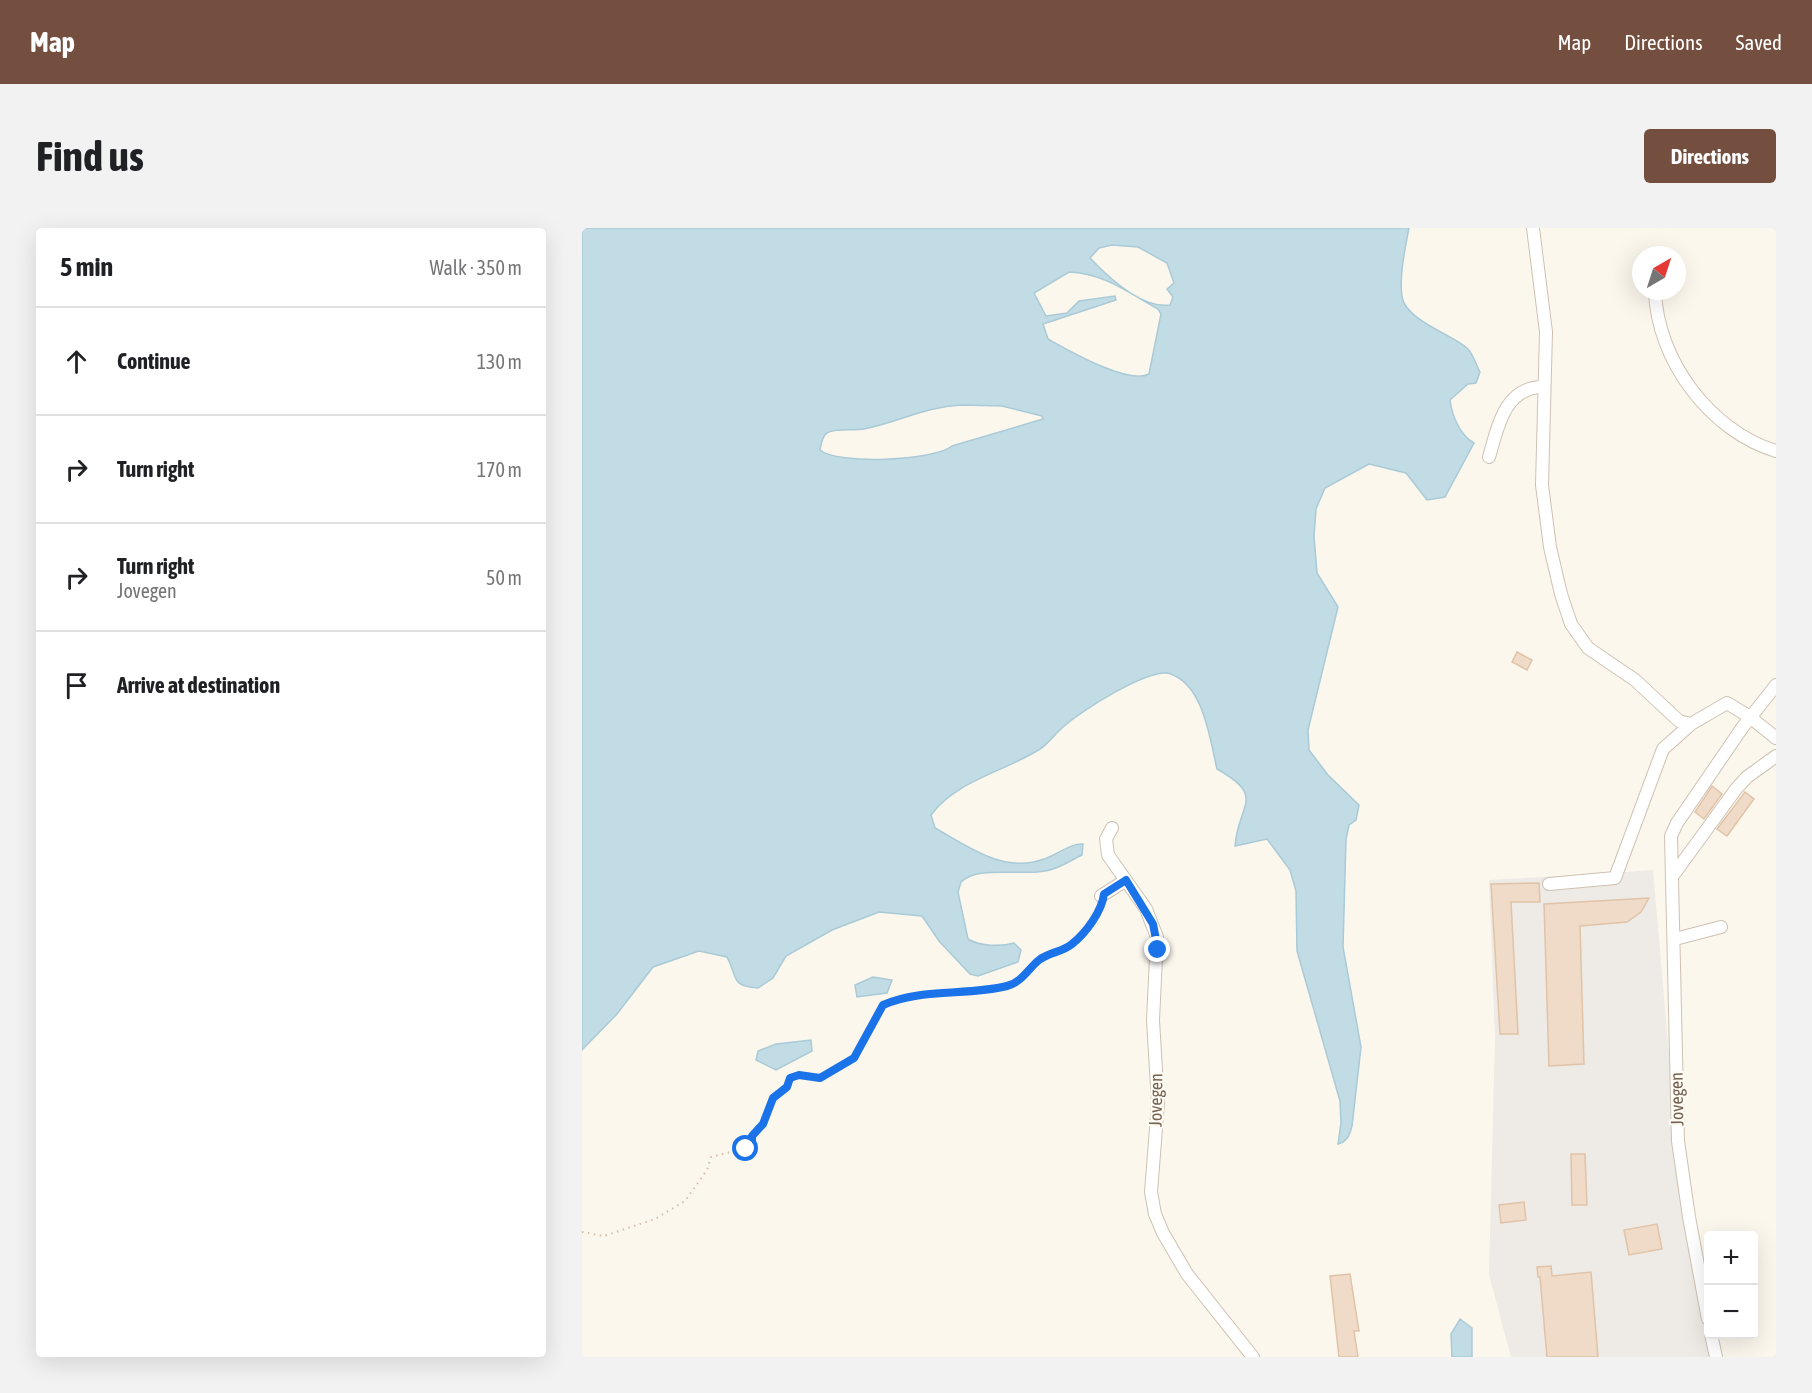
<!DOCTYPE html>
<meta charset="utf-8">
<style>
body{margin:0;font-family:"Asap Condensed",sans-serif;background:#f2f2f2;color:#202124}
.controls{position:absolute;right:18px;bottom:18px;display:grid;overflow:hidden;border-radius:6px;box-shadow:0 6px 24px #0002}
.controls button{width:54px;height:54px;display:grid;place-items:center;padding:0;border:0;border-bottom:2px solid #e0e0e0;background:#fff;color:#202124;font:30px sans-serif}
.compass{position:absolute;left:1050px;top:18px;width:54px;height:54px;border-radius:50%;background:#fff;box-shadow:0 6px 24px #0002;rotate:39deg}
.stop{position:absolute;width:18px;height:18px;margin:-14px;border:4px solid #1a73e8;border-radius:50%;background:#fff}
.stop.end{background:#1a73e8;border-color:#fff;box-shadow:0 2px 6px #0008}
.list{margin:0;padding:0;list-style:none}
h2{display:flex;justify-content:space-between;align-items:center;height:78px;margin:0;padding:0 24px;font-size:26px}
h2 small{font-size:20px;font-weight:400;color:#757577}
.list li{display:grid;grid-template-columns:39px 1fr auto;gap:18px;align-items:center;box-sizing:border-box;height:108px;padding:0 24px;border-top:2px solid #e0e0e0}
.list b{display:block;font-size:22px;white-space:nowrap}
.list p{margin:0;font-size:20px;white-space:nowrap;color:#757577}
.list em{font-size:20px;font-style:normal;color:#757577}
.icon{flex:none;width:33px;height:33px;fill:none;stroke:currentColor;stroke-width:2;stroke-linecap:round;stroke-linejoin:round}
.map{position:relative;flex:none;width:1194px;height:1129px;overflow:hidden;border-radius:6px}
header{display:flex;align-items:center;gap:36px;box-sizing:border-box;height:84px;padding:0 30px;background:#744e3e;color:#fff}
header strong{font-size:28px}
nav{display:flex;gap:33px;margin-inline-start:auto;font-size:21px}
.intro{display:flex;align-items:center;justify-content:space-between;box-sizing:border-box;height:144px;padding:0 36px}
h1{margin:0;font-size:42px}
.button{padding:15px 27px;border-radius:6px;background:#744e3e;color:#fff;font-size:21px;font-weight:700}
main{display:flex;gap:36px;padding:0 36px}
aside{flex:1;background:#fff;border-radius:6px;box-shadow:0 6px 24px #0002}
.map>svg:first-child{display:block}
</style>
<header>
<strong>Map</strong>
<nav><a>Map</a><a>Directions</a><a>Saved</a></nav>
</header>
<div class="intro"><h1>Find us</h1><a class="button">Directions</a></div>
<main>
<aside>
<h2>5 min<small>Walk · 350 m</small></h2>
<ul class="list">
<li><svg class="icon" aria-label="ahead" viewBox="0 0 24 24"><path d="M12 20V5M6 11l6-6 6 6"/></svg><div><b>Continue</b></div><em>130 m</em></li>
<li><svg class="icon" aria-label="right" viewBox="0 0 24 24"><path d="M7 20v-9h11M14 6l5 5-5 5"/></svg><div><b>Turn right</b></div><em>170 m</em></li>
<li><svg class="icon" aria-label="right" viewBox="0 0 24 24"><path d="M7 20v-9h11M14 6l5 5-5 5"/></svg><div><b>Turn right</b><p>Jovegen</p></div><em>50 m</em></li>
<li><svg class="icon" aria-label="arrive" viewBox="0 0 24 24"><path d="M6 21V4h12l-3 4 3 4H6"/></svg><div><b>Arrive at destination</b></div></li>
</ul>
</aside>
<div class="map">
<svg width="1194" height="1129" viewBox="0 0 1194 1129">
<rect width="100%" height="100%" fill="#fcf7ed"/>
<path fill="#eeeae5" d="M1071,642L1088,839L1126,1080V1106L1138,1129H929L907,1047L913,811L907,652L1000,647L1001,658L1038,655L1043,644Z"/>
<path fill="#c2dce5" stroke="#a9cad6" stroke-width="1.5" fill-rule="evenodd" d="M0,0H827C823,21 817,48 820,69C824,92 869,106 885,120C891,125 894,137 898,144L894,155L886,156L868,172C870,188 878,207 892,215L863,269L845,272L824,245L787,236L743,260L734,281L732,308L735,345L756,379L726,502L727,522L746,547L777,577L774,592L767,597L764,611L761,719L779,819L770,898C768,906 765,914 756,916L759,895L758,873L715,723L714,663L708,642L685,611L653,618C656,576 685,569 635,541C628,512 622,458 589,446C569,438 497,484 481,499C473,506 466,516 458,521C422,544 375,552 349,587L353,600C387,619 422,646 462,631C474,627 489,615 501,616L500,627C491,631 481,638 471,641C445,650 397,636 379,654L376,664L386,711C397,718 419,719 432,715L439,722L436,734L396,748L388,746L357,713L340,688L297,684L250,702L204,728L191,750L176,760C147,758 156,748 145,729L117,723L71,739L35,786L0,822ZM530,17L556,19L585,35L592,55L585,61L591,69L588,77C559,81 526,49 508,30L517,20ZM487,44C521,45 547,65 576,81L579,86L567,146C546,157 486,122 466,111L461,96L534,72L533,68L497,73L485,85L464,88L452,65ZM380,177L420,178L460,188L461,191L370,218C352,233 255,237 238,222C239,217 240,208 245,205C252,200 272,203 282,201C317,194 342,179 380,177Z
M291,749L310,752L305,765L275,769L273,757Z
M229,812L230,823L194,842L174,832L176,823L194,816Z
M878,1091L890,1100V1129H870L869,1106Z"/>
<path fill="#efdbc7" stroke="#e0c3a8" stroke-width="1.5" d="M935,424L950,432L945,442L930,434Z
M1130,558L1140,566L1122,591L1113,584Z
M1163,564L1172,571L1145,608L1135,601Z
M957,655L958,674H929L936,806H918L909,656Z
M1067,670L1059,684L1045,694L998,698L1002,836L967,838L962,676Z
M989,926H1003L1005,977H990Z
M942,974L944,992L919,995L917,977Z
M1075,996L1080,1021L1047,1027L1042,1002Z
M969,1038L970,1048L1009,1044L1016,1129H965L958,1049H956L955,1039Z
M768,1046L777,1103H772L776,1129H757L748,1048Z"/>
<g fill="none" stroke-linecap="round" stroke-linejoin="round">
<g stroke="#cec1b2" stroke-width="14">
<path id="minor" d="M951,0L964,104L960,257L968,319L979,366L989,396L1006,420L1053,452L1097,493L1109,496L1145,475L1168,489L1194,510
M1073,63C1075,132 1128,203 1194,223
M907,229C916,198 923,159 961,159
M530,600L524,611L526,627L564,681L575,709L571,792L576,875L569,964L573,986L581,1005L605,1046L671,1129
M1090,649L1154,561L1165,549L1194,528
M967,656L1033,650L1081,521L1109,496
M519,668L544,652
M1093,711L1139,699
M1126,1091L1107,989L1096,913L1089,608L1095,595L1160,500L1194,457
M1129,1106L1134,1129"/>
</g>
<path stroke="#d5bea9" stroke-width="2" stroke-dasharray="1.5 4.5" stroke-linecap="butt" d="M0,1004L22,1008L73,991L103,973L125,942L129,929L168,919L170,908L181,896L191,870L205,859L211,848L220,847L233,851L272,830L301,777L329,769L426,758L444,747L461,729L490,717L518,680"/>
<use href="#minor" stroke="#fff" stroke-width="12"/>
</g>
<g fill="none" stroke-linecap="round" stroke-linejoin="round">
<path stroke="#1a73e8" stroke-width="8" d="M164,921L170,916V908L181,896L191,870L205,859L208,850L217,847L238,850L272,830L301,777C339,760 385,768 425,758C440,754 446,741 457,732C467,724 481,724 490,716C504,705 520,683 522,666L544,652L571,696L576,722"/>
</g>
<g text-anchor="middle" stroke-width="4.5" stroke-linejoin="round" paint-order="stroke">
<g font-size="18" fill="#766250" stroke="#fefbf4">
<text transform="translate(1095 871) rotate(-91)" y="6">Jovegen</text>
<text transform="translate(574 872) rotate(-89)" y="6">Jovegen</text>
</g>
</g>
</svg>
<div class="controls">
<button>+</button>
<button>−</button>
</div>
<svg class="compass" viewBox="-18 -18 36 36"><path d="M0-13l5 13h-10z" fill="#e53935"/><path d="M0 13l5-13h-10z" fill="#757577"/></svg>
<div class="stop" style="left:164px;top:921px"></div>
<div class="stop end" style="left:576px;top:722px"></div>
</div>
</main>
